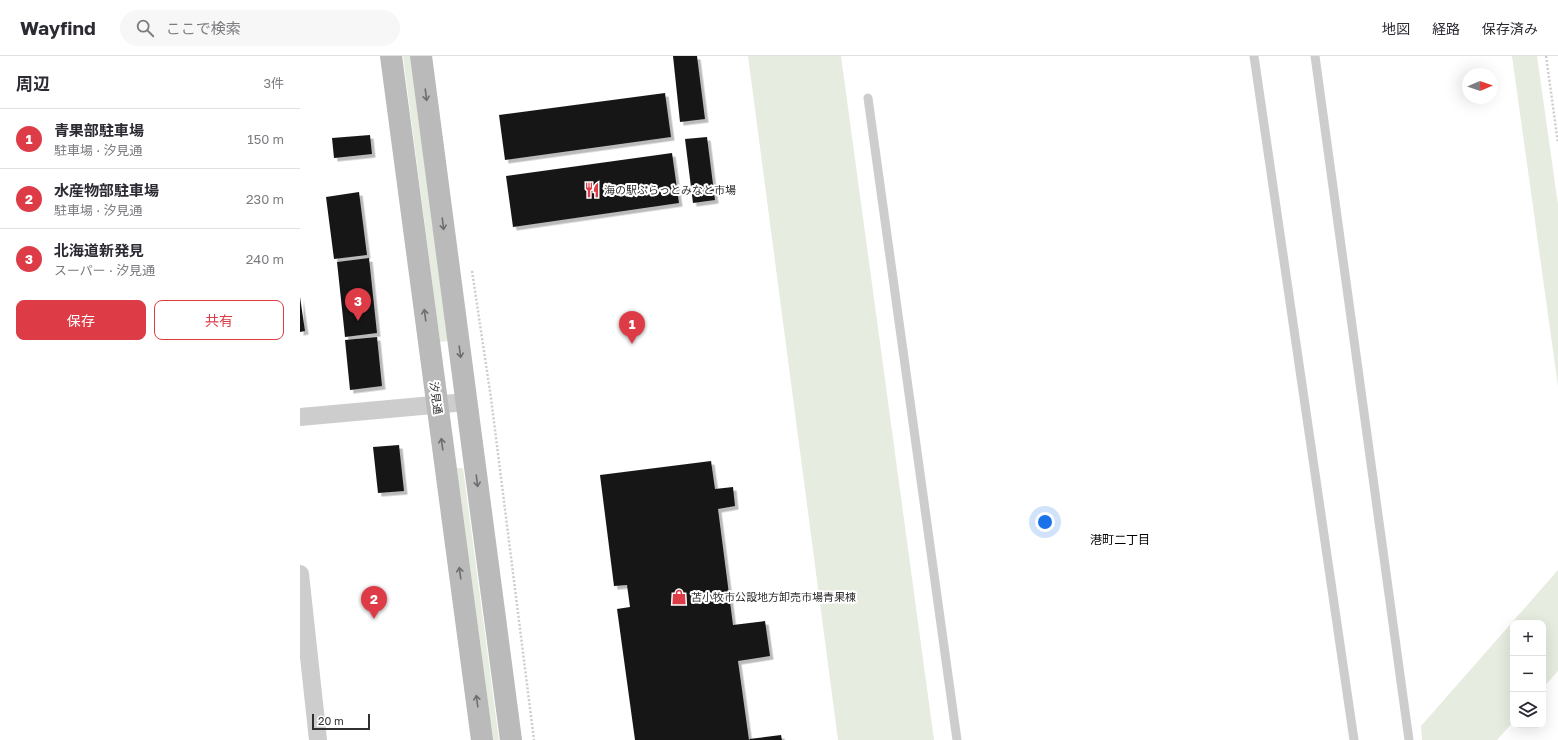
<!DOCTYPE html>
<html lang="ja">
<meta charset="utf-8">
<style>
body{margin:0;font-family:"Golos Text","Noto Sans JP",sans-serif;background:#f7f7f7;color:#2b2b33}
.controls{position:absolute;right:12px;bottom:12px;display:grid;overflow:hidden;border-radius:8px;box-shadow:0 4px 16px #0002}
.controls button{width:36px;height:36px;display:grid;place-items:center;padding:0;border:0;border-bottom:1px solid #e1e1e2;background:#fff;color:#2b2b33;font:20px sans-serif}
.compass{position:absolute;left:1162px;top:12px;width:36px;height:36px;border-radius:50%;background:#fff;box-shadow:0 4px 16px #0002;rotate:88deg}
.scale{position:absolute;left:12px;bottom:10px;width:58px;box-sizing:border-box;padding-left:4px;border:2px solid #303030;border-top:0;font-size:11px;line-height:14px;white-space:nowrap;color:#303030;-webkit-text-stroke:3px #fff;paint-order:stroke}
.you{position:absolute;left:745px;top:466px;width:14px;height:14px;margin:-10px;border:3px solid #fff;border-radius:50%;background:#1a73e8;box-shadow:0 0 0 6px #1a73e833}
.badge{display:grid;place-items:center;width:26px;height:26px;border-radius:50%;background:#dd3c47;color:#fff;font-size:13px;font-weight:700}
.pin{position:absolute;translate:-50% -33px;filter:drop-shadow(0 1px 2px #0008)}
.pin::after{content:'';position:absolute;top:21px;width:14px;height:12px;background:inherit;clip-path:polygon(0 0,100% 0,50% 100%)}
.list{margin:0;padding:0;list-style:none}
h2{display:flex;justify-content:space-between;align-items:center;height:52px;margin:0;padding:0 16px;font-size:17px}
h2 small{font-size:13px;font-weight:400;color:#7c7c81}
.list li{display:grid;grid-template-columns:26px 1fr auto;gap:12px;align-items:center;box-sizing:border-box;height:60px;padding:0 16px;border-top:1px solid #e1e1e2}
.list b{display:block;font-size:15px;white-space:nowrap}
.list p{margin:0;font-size:13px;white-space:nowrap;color:#7c7c81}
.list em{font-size:13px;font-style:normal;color:#7c7c81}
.actions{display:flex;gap:8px;padding:12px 16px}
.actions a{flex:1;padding:9px 0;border:1px solid #dd3c47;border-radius:8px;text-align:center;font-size:14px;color:#dd3c47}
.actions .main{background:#dd3c47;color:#fff}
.icon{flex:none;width:22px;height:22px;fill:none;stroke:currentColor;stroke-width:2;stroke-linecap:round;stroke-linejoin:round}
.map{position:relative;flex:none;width:1258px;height:684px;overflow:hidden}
header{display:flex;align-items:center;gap:24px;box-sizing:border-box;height:56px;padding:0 20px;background:#fff;border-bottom:1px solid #e1e1e2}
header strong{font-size:19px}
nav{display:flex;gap:22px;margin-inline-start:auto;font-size:14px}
.search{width:280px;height:36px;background:#f7f7f7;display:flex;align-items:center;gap:10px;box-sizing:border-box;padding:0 14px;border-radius:22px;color:#7c7c81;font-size:15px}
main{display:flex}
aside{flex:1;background:#fff}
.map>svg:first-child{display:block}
</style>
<header>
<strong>Wayfind</strong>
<div class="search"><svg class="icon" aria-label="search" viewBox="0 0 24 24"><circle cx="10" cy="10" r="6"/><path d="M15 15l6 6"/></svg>ここで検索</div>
<nav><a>地図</a><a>経路</a><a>保存済み</a></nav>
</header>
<main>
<aside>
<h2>周辺<small>3件</small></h2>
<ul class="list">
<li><span class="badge">1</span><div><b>青果部駐車場</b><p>駐車場 · 汐見通</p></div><em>150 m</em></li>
<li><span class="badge">2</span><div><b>水産物部駐車場</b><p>駐車場 · 汐見通</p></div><em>230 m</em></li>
<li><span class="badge">3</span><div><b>北海道新発見</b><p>スーパー · 汐見通</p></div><em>240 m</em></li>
</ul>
<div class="actions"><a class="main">保存</a><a>共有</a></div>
</aside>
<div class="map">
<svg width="1258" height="684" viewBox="0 0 1258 684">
<defs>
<filter id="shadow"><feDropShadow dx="3.5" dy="3.5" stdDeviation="0" flood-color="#0004"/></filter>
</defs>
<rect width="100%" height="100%" fill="#fff"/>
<path fill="#e6ecdf" d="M103,0H110L148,285L140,286Z
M448,0H541L634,684H538Z
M1212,0H1237L1258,149V330Z
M157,412H163L199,684H193Z
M1258,514V615L1243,632V567H1213V666L1197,684H1122L1121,670Z"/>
<path fill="#171717" filter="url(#shadow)" d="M373,0H397L405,63L380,66Z
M365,37L371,81L205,104L199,59Z
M70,79L72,98L34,102L32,82Z
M407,81L415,144L393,147L385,83Z
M372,97L379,147L213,171L206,120Z
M59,136L67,199L34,203L26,141Z
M69,202L77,277L45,281L37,206Z
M0,241L5,275L0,276Z
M77,281L82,330L50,334L45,284Z
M99,389L104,435L78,437L73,391Z
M411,405L415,433L433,431L435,450L418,453L433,569L465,565L470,600L438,605L449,684H335L317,553L330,551L327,529L314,530L300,419Z
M481,679L482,684H450L449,683Z"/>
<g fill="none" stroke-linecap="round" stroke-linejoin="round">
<path stroke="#cdcdcd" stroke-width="2.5" stroke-dasharray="2 2" stroke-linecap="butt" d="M1246,0L1258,87
M172,215L191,342L234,684"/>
<path stroke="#cdcdcd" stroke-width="9" d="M954,0L1054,684
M1015,0L1109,684
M568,42L657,684"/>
<path stroke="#cdcdcd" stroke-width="18" d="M0,361L166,346
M0,518L18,684"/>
<path stroke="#bababa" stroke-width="22" d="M91,0L182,684
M121,0L211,684"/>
</g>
<defs><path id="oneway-shaft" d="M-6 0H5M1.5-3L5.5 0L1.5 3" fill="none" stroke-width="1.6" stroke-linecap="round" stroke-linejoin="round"/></defs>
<g stroke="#6e6e6e">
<use href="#oneway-shaft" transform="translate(126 39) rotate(83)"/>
<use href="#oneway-shaft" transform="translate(143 168) rotate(83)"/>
<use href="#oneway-shaft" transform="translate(125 259) rotate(-98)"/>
<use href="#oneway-shaft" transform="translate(160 296) rotate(82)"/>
<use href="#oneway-shaft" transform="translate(142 388) rotate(-98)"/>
<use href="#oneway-shaft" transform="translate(177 425) rotate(83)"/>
<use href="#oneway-shaft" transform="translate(160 517) rotate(-98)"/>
<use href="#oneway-shaft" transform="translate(177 645) rotate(-98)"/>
</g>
<defs>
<g id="restaurant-bare" transform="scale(1.2)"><path d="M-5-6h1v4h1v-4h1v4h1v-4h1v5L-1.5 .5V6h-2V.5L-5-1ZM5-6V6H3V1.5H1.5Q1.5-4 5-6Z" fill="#dd3c47" stroke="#fff" stroke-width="2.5" paint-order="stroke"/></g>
<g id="shop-bare" transform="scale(1.2)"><path d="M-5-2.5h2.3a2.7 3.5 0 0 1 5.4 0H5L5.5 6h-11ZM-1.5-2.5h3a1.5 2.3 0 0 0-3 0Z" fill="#dd3c47" stroke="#fff" stroke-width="2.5" paint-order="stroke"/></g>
</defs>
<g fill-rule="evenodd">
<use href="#restaurant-bare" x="292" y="134"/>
<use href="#shop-bare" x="379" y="541"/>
</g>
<g text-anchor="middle" stroke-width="4" stroke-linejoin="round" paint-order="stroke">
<g font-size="11" fill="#303030" stroke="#fff" text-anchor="start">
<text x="304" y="138">海の駅ぷらっとみなと市場</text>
<text x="391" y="545">苫小牧市公設地方卸売市場青果棟</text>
</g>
<g font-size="11" fill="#303030" stroke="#fff">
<text transform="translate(136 342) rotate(82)" y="4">汐見通</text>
</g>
<g font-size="12" fill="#000" stroke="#fff">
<text x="820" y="488">港町二丁目</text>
</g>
</g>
</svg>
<div class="controls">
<button>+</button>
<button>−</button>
<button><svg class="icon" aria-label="layers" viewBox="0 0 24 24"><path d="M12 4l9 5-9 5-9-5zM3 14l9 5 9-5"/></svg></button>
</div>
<svg class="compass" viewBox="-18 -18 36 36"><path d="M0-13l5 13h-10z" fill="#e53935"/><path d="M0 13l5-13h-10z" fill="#7c7c81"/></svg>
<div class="scale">20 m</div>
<div class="you"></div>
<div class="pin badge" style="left:332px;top:288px">1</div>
<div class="pin badge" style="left:74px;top:563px">2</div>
<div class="pin badge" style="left:58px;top:265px">3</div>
</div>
</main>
